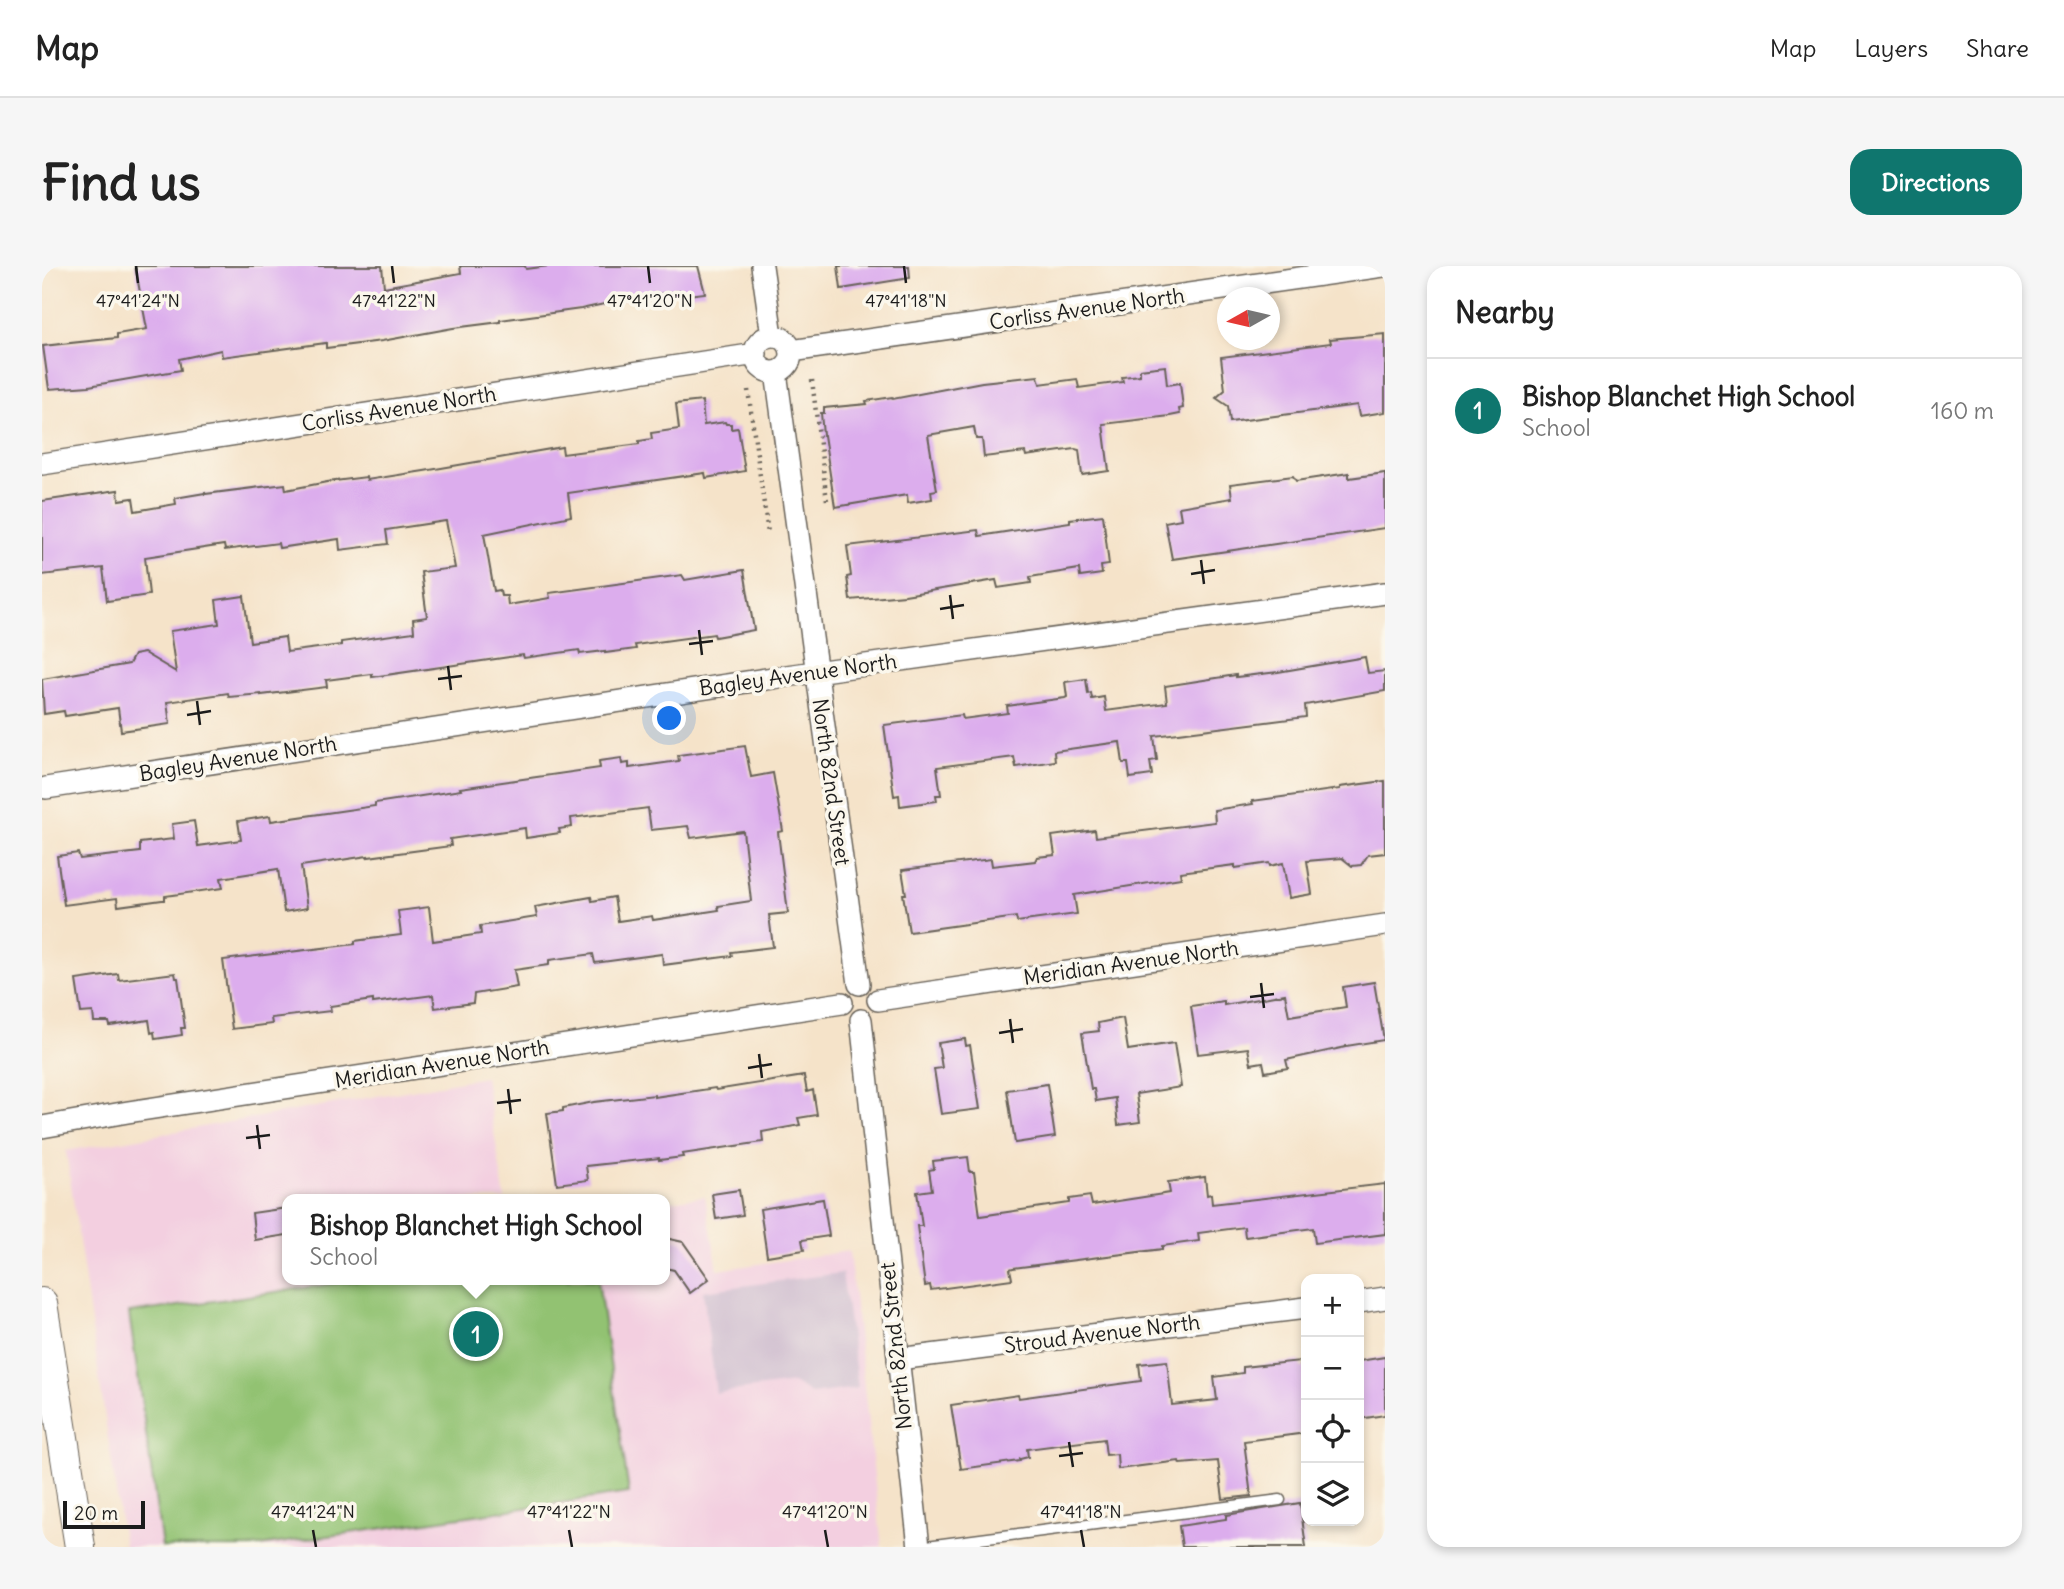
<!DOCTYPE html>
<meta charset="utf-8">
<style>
body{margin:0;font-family:Delius,sans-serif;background:#f6f6f6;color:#222}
.controls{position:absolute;right:21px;bottom:21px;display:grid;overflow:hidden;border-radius:14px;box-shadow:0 4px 10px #0003}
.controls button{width:63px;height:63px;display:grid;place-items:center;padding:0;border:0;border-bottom:2px solid #e0e0e0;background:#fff;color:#222;font:35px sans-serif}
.compass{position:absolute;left:1175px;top:21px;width:63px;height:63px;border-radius:50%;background:#fff;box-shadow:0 4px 10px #0003;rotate:262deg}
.scale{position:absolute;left:21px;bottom:18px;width:82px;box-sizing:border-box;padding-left:7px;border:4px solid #1c1c1c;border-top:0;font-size:19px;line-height:24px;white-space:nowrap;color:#1c1c1c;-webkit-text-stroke:5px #fbf7ec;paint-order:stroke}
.you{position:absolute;left:628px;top:453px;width:24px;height:24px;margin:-18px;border:5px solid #fff;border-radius:50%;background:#1a73e8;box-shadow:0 0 0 10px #1a73e833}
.badge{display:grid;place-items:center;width:46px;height:46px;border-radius:50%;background:#0f766e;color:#fff;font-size:23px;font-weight:700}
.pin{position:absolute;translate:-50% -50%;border:4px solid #fff;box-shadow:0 2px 7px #0006}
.popup{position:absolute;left:240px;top:928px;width:388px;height:91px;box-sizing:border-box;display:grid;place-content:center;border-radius:14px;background:#fff;filter:drop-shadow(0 2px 5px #0005);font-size:23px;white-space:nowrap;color:#767676}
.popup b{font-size:26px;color:#222}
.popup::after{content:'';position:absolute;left:50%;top:100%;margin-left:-14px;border:14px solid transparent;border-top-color:#fff}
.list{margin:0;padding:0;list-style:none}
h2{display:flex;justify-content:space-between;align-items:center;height:91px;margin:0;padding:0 28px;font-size:30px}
h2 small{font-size:23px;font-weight:400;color:#767676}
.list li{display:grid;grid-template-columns:46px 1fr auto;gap:21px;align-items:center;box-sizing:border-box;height:105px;padding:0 28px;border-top:2px solid #e0e0e0}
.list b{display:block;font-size:26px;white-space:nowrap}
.list p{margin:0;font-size:23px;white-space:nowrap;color:#767676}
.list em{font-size:23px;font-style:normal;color:#767676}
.icon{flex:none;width:38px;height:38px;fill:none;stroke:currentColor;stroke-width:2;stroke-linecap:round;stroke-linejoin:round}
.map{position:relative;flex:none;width:1343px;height:1281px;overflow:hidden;border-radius:21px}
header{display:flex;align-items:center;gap:42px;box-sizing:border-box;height:98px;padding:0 35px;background:#fff;border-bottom:2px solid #e0e0e0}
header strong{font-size:33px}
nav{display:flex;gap:38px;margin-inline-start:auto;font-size:24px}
.intro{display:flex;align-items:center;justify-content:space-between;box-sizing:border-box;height:168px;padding:0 42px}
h1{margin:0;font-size:49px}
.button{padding:18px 32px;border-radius:21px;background:#0f766e;color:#fff;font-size:24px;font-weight:700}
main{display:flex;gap:42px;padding:0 42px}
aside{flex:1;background:#fff;border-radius:21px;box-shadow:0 4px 10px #0003}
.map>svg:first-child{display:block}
</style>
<header>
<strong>Map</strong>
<nav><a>Map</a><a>Layers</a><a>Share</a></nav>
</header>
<div class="intro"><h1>Find us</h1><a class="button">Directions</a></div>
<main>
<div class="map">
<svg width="1343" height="1281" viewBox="0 0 1343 1281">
<rect width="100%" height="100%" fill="#fbf7ec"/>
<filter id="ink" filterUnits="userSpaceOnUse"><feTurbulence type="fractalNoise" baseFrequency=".0143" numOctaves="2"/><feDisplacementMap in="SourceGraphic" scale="14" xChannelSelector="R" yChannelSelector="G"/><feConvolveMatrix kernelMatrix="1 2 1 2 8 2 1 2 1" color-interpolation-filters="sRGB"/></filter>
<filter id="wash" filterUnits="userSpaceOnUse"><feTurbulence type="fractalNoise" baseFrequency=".00686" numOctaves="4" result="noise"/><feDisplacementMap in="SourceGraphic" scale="28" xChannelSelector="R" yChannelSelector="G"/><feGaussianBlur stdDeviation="1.57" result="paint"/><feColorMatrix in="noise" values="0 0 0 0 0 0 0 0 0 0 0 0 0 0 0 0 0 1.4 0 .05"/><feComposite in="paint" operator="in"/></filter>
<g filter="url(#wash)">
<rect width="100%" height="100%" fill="#f5e3c9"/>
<path fill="#f3cfe0" d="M443,811L463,933H245V1014H623V936L663,930L676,1004L807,985L840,1281H82L24,885Z"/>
<path fill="#cfbdcf" d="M800,1007L816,1122L769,1128L751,1117L674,1127L661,1025Z"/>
<path fill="#92c272" stroke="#576f47" stroke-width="2" d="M318,1014H556L587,1227L210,1281H120L87,1047Z"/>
<g id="blocks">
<path fill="#dcaded" d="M93,0H340L342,21L419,7L418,0H483L484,3L507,0H656L663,27L638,30L637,25L595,31L539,43L458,54V56L411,62L340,75L284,82V77L180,91L179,84L137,93L139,104L47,120L7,123L1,80L75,72V68L105,63Z
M796,0H867L868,12L799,23Z
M1343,68V146L1317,150L1315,139L1188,156L1186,140L1174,132L1183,124L1179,91L1289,77L1288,73Z
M1123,100L1125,119L1138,117L1141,142L1137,143L1138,148L1128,150L1061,158L1067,205L1040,209L1037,184L1033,183L984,190L983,186L942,191L940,173H934L932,161L886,169L895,224L889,225L890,233L866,237L865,229L793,241L782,169H781L779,147H782V142L825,138L824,135L850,131L851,133L940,116L996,110L998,118L1035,113L1037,122L1081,116L1080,111L1098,109V103Z
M660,135L662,159L683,156L684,158H689V163L696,162L703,205L664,212L663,207L526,227L529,250L442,268L452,325L458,324L459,330H465L466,339L508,332L507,327L640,309L643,314L702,304L712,364L673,371L672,368L593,379L594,383L563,387V385L538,388L537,384L482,392L481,389L330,411V408L284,414L285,421L219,429V428L187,431L186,427L125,436L128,458L79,465L76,442L23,450L22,445L2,448L0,413L87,398L92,389L102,387L134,406L128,365L177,358L174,334L202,330L208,376L243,371L245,386L299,379V376L372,366L371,353L385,351L379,306L413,302L404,255L344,264L346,278L298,284L297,273L237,282L236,277L183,284L182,279L103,291L107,329L65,335L61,302L0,309V235L76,224L77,234L91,232L93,245L134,238L133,232L163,227V228L243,218L244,224L285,216L324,211L325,214L382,205L520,181L521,188L597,178V175L610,173L609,167L637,163L634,138Z
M1307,207V212L1343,207V262L1130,293L1123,256L1139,253L1137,241L1190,232L1188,218L1251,210L1254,215Z
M1061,249L1067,299L1059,300L1060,308L1038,311L1037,303L988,311L989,317L956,322L954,314L863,329L808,334L805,311L809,310L805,280L936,264L937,270L1028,256V253Z
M1323,391L1326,407L1343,405V425L1263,439L1264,451L1112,470L1115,494L1108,495L1110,509L1088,512L1086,497H1081L1078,476L1012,485L1013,495L974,501L972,491L895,501L899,529H894L895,535L858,540L857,529L852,530L842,459L920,449L921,453L966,447L965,440L1023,432L1025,431L1023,416L1044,413L1046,428L1049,427L1050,433L1062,431L1064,445L1125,437L1123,420L1194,409V411L1236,406Z
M703,480L709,511L731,507L741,565L736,566L746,647L727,649L731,681L689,686L690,690L621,699L620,688L553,697L551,688L507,694V699L472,704L475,721L432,728L431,737L393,742L391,729L331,737V734L288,740L289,745L229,752L230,758L190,763L181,694L313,678V675L359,669L356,645L387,641L391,675L439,668L438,660L495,651L493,641L549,631L550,635L572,631L576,655L610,650L611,654L677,644L676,640L709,635L701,565L649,572L646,560L609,564L606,542L529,552L530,561L517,563L518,567L484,572L483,562L408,573L409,580L326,591V590L259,600L265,642L242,646L236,603L179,612L181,622L123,630V634H120L76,640L75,632L22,639L15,590L36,587L38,593L98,586V577L132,573L130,558L152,555L156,580L199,574L196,555L228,550L229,555L333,540V537L419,524L418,522L558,502L557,495L579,492L580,498L587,497V502L637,495L636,489Z
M1343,515V587L1326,589L1319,599L1310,600L1300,592L1265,595L1270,628L1247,632L1241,597L1228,600L1227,597L1193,602V599L1138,606L1139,612L1032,629L1035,648L975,656L974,651L867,666L861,628H864L860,604L949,593L950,600L993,595L995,591L1013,589L1010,570L1053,564L1054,571L1173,556L1172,544L1211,538L1210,535L1298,523V521Z
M133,707L134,712H136L143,762H139L140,769L113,773L112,766L109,767L107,754L68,760L67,756H52L51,746L39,747L34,714L76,708L77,714Z
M1332,716L1342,774L1304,780V781L1244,794L1246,802L1223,806L1221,796L1209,798L1206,782L1156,788L1149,740L1182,735V739L1243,728L1247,750L1304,741L1301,721Z
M1081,752L1086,784L1132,777L1139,821L1094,828L1098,856L1076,859L1073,832L1054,835L1052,823H1049L1040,767L1057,765L1056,757Z
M923,773L924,780L928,779L938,843L899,848L892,803L900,802L896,777Z
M762,810L765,826L771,824L775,849L756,852L758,859L720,866L721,876L640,888L641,891L617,894V892L544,900L546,914L515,918L505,847L521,845V842L552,836L612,829V831L673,822L674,824Z
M1005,818L1013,871L973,877L965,824Z
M926,891L928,906H932L938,950L1027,937V933L1048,930L1050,939L1128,927L1126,916L1163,911L1165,929L1169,928L1170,938L1343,918V968L1273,977L1271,962L1203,971L1202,961L1156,967L1157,975L1120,980V983L971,1002L968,1003L970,1013L889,1024L888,1019L883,1020L875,960H880L875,926L890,924L887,904L892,903L891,895Z
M697,924L701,949L674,953L670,928Z
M781,933L787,970L760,974L762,984L725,990L718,943Z
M245,942V969L213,974L210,947Z
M623,972L641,976L667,1013L648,1027L632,1004L623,1002Z
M1343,1091V1149L1317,1153V1095Z
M1125,1095L1130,1139L1175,1134L1172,1111L1201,1107V1101L1258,1095L1259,1102L1264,1101V1167L1202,1175L1209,1230L1181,1233L1176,1195L1138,1198L1137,1195L1076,1203L1075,1188L1064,1189L1062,1173L985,1183L986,1191L978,1193V1195L919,1203L909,1139L976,1129L977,1132L1099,1115L1097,1098Z
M1258,1237L1264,1281H1140L1137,1260L1184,1253V1249Z"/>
</g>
</g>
<g filter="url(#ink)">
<use href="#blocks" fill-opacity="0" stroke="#686259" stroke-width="2"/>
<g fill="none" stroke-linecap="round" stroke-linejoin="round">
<g stroke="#686259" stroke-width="13">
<path id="lane" d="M877,1281L1238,1234"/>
</g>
<g stroke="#686259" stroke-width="24">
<path id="street" d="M720,0L730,70
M713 88a18 18 0 1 1 36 0a18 18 0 1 1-36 0Z
M749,85L1341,0
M734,106L817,718
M0,198L714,88
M4,522L744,410L1343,327
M836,734L1343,659
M819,754L877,1281
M0,861L86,846L800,737
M1317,1036L1343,1032
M856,1093L1264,1042"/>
</g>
<g stroke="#686259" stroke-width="32">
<path id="secondary" d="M0,1037L38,1281"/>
</g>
<path stroke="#686259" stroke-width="4.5" stroke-dasharray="2 5" stroke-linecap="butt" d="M770,114L785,235
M706,124L726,267"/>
<use href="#lane" stroke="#fff" stroke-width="10"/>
<use href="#street" stroke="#fff" stroke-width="21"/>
<use href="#secondary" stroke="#fff" stroke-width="30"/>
</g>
</g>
<path fill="none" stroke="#1c1c1c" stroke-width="2.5" d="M94,0L96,17M350,0L352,17M606,0L608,17M862,0L864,17M1159,294L1162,318M1149,308L1173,304M908,329L911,353M898,343L922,339M657,364L660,389M647,378L671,375M406,400L409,424M396,413L420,410M155,435L158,459M145,449L169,445M1219,717L1222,742M1208,731L1232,728M968,753L971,777M957,767L981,763M717,788L720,812M706,802L730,798M466,823L469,848M455,837L479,834M215,859L218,883M204,872L228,869M1027,1176L1031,1201M1017,1190L1041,1187M271,1264L274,1281M527,1264L530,1281M783,1264L786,1281M1039,1264L1042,1281"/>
<g text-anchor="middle" stroke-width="7" stroke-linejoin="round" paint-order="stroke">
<g font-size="21" fill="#1c1c1c" stroke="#fbf7ec">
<text transform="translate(1045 43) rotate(-8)" y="7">Corliss Avenue North</text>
<text transform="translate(357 143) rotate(-9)" y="7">Corliss Avenue North</text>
<text transform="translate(756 409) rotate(-8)" y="7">Bagley Avenue North</text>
<text transform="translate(196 493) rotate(-9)" y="7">Bagley Avenue North</text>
<text transform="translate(789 516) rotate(82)" y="7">North 82nd Street</text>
<text transform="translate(1089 697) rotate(-8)" y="7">Meridian Avenue North</text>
<text transform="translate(400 798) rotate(-9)" y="7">Meridian Avenue North</text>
<text transform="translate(1060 1068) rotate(-7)" y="7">Stroud Avenue North</text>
<text transform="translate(854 1080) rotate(-96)" y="7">North 82nd Street</text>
</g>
</g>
<g font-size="18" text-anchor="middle" fill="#1c1c1c" stroke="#fbf7ec" stroke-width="7" stroke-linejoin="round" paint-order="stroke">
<text x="96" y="41">47°41'24"N</text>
<text x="352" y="41">47°41'22"N</text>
<text x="608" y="41">47°41'20"N</text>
<text x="864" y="41">47°41'18"N</text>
<text x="271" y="1252">47°41'24"N</text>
<text x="527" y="1252">47°41'22"N</text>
<text x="783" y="1252">47°41'20"N</text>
<text x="1039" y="1252">47°41'18"N</text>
</g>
</svg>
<div class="controls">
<button>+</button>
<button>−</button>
<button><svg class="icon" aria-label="locate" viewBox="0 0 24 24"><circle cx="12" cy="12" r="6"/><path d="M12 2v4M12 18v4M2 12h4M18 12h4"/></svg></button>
<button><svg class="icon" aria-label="layers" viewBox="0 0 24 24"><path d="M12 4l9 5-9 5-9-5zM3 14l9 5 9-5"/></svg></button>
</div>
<svg class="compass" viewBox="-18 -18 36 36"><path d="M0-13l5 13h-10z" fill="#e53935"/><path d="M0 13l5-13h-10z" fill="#767676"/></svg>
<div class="scale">20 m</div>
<div class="you"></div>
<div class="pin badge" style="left:434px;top:1068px">1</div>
<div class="popup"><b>Bishop Blanchet High School</b>School</div>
</div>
<aside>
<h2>Nearby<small></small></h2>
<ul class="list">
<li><span class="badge">1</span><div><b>Bishop Blanchet High School</b><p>School</p></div><em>160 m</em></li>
</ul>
</aside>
</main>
